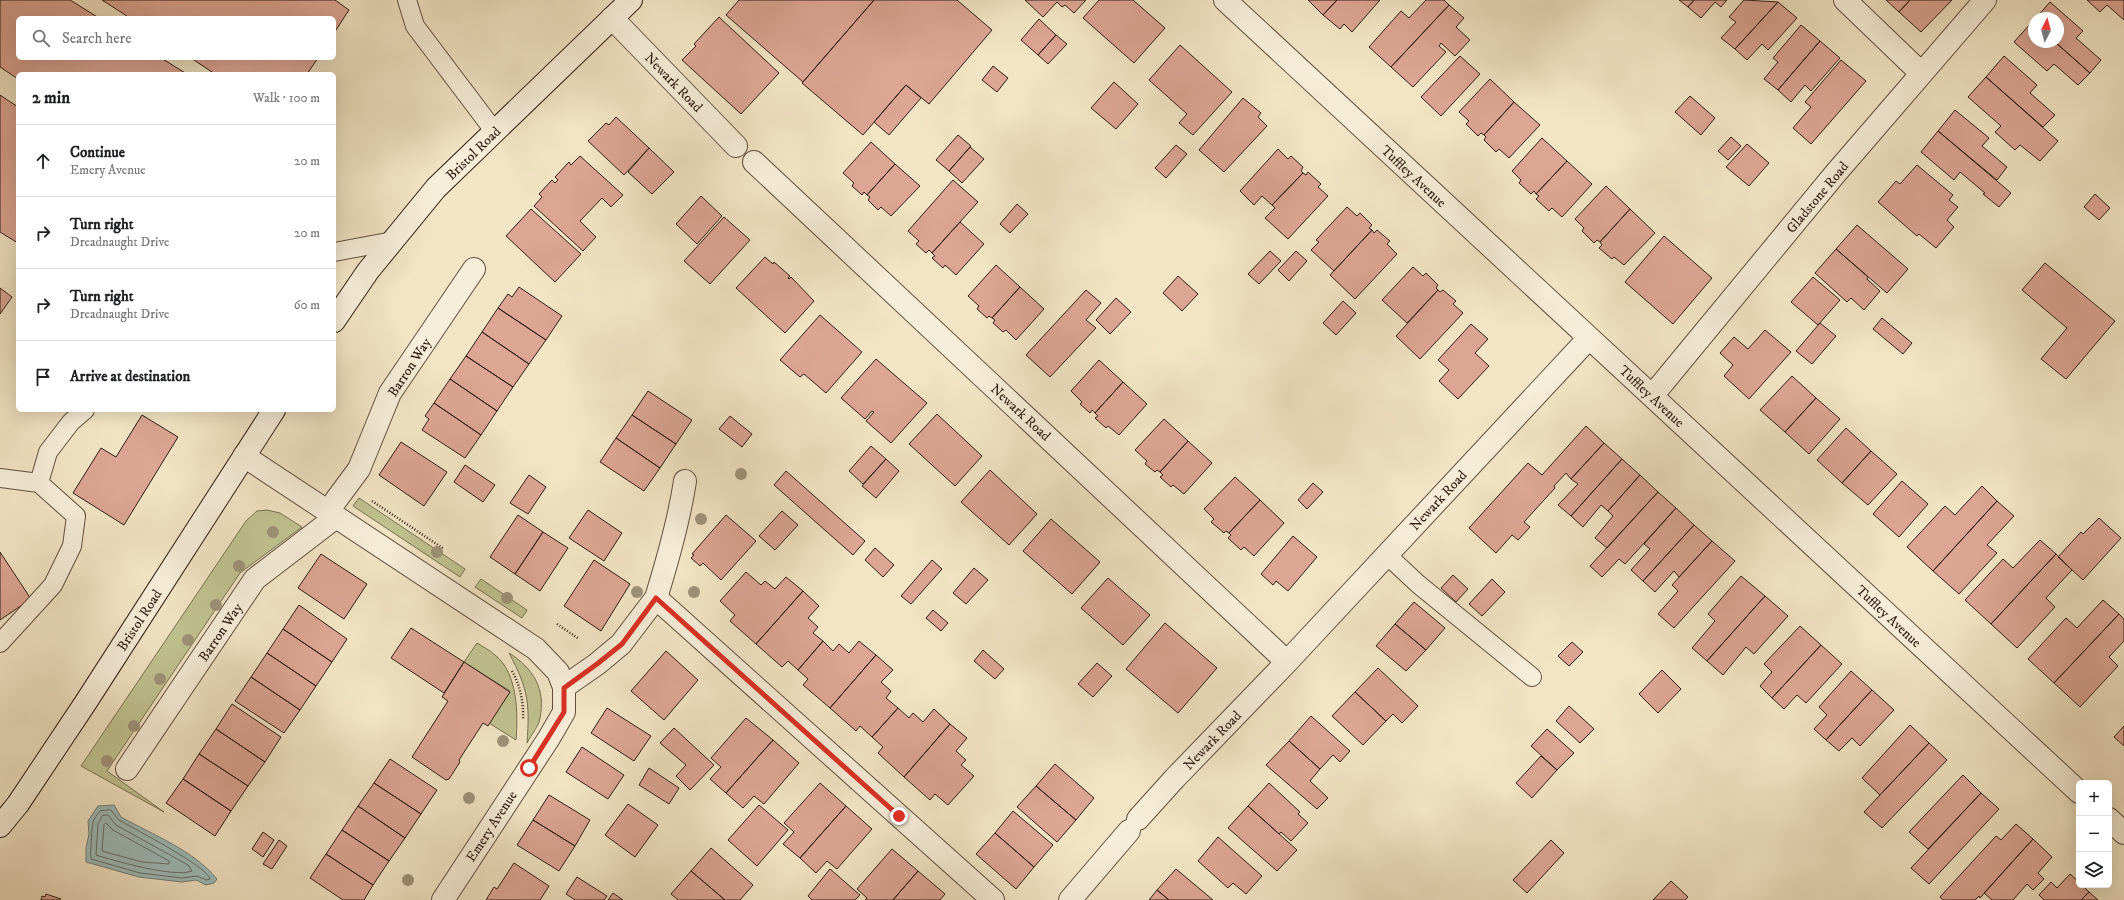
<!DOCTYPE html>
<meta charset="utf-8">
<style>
body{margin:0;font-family:"IM FELL DW Pica",serif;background:#f2f2f2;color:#202124}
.controls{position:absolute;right:12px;bottom:12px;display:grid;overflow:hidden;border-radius:6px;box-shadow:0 4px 16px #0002}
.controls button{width:36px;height:36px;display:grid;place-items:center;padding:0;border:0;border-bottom:1px solid #e0e0e0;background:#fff;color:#202124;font:20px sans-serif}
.compass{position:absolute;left:2028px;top:12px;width:36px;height:36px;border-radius:50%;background:#fff;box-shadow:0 4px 16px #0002;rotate:6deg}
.stop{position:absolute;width:12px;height:12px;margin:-9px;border:3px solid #d93025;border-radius:50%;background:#fff}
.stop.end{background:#d93025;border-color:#fff;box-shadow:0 1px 4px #0008}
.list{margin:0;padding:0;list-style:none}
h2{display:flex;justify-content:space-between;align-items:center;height:52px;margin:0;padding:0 16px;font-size:17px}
h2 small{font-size:13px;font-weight:400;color:#757577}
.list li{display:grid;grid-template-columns:26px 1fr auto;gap:12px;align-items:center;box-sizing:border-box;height:72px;padding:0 16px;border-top:1px solid #e0e0e0}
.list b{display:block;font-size:15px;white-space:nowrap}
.list p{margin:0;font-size:13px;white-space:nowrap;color:#757577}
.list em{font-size:13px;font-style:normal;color:#757577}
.icon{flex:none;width:22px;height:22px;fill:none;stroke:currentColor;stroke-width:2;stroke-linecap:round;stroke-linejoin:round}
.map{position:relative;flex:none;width:2124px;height:900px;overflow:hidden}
.search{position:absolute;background:#fff;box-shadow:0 4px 16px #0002;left:16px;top:16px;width:320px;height:44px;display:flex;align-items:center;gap:10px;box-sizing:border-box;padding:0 14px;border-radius:6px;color:#757577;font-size:15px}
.panel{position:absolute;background:#fff;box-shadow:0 4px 16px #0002;left:16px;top:72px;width:320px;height:340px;border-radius:6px}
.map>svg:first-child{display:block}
</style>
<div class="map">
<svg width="2124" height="900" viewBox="0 0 2124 900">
<rect width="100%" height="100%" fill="#f2e5c5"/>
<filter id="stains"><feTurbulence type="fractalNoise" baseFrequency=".005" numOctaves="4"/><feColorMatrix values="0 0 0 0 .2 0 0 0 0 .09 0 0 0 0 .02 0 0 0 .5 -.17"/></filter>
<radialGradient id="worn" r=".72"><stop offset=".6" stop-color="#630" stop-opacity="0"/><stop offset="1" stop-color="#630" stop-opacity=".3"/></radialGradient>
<path fill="#c0c391" stroke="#787052" d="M359,498L465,569L460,577L353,506Z
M267,510L280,513L302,527L240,573L107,771L164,812L81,766L246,521L257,511Z
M481,579L527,610L522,618L475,587Z
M477,643C483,647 490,650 495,655C518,673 518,714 516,740L489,723L510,691L464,662Z
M509,653C533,668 546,689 540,718C539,726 531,735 527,743C530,702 528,689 509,653Z"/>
<path fill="#9dbdbb" stroke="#717d78" d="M114,805L121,817C153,835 193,850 217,879L214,883L206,885L196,880L182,882L139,877L86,862V848L89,834L88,821L98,806Z"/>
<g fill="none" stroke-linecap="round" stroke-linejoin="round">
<path stroke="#666d68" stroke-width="1" d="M111,810L119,820C134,829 207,866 210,879L206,880L197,876L182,878L140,873L91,859C90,856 92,825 93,822C94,818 98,814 100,811Z
M108,815L116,825L188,865L192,871C175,878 115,861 96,855L98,824L102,816Z
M106,823L113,830L169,861V864L142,862L102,851L104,825Z"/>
</g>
<path fill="#dca594" stroke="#2f1d14" d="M0,0H70L99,18H18V58H161L187,74H18V79L0,67Z
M102,0H335L349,10L334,33V18H130Z
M739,0H874L803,82L726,15Z
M874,0H957L992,30L929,104L906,85L863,135L802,83Z
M1025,0H1086L1074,13L1065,5L1062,7L1057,2L1043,17Z
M1099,0H1133L1165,28L1134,63L1083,18Z
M1308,0H1337L1323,15Z
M1337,0H1380L1352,32L1344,24L1340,29L1323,15Z
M1426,0H1444L1449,5L1391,67L1369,47L1401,11L1409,18Z
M1679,0H1694L1688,7Z
M1694,0H1727L1721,7L1715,2L1701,18L1688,7Z
M1744,0L1778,2L1735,49L1721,38L1736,22L1729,17Z
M1886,0H1910L1899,12Z
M1910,0H1952L1921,32L1899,12Z
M2087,0H2124V20L2107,5L2100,12Z
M1778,2L1797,18L1768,50L1762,44L1747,60L1735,49Z
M2050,2L2083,31L2076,38L2101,60L2090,73L2055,42H2058V18H2036Z
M1449,5L1464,18L1456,27L1470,40L1455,56L1441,43L1439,46L1446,52L1413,87L1391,67Z
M719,17L779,73L741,114L682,60L696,46L694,44Z
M1039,19L1056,35L1038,55L1021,40Z
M2032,22L2034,24V42H2055L2090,73L2078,85L2054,64L2047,71L2014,42Z
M1801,25L1820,41L1778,90L1764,79L1778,62L1773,58Z
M1056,35L1067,44L1048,64L1038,55Z
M1820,41L1840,58L1811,91L1805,85L1791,102L1778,90Z
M1180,45L1232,92L1193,135L1179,123L1187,114L1149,80Z
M1460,56L1480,74L1441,116L1421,97Z
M2004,56L2037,85L2030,93L2055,115L2043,127L1986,77Z
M191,58H318L307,74H215Z
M1841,60L1866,81L1811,144L1793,128L1811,107L1805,102Z
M993,66L1008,78L997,92L982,80Z
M1986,77L2058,141L2040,161L2020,145L2015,150L1995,132L2001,126L1968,97Z
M1490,79L1514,102L1484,135L1481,133L1478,136L1466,124L1469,121L1459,112Z
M1114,82L1138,104L1116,129L1091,108Z
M906,85L921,98L889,135L874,122Z
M0,95L18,107V243L0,232Z
M1690,96L1715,118L1701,135L1675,112Z
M1243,98L1261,113L1258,117L1267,126L1224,172L1199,150Z
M1514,102L1540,125L1509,158L1499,149L1496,152L1484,140L1486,137L1484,135Z
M1955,110L1989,138L1982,146L2007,167L1997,180L1938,131Z
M616,117L649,148L624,175L588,141L606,123L609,125Z
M1938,131L2011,193L1999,207L1983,194L1985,193L1960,172L1954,180L1921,152Z
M958,135L971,146L949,171L936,160Z
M1731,137L1741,146L1728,160L1718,151Z
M1542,138L1567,161L1536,194L1534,191L1531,194L1519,183L1521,180L1512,171Z
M871,142L895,164L867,195L864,192L862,195L852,186L854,183L843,173Z
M1747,144L1769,163L1749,186L1726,167Z
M1176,145L1187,154L1166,178L1155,168Z
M970,147L984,159L962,183L949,171Z
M649,148L674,172L652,194L628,172Z
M1278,149L1288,159L1291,156L1303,167L1301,171L1303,173L1272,205L1262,196L1254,205L1240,191Z
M580,156L623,195L611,207L602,198L580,221L596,237L583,251L534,206L542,197L539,194L552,180L555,183L558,180L555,177L569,162L571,165Z
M1567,161L1592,184L1562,217L1552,208L1549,211L1536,199L1539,196L1536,194Z
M895,164L920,186L891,216L881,207L878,210L868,200L870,197L867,195Z
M1917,165L1953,195L1949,200L1958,207L1947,220L1954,227L1936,248L1919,234L1917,236L1878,202L1896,181L1900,184Z
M1308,172L1321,184L1318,187L1328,196L1288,239L1265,218L1275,208L1272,205L1303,173L1306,175Z
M953,180L978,202L932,253L929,250L926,253L916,244L919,241L908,231Z
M1606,186L1630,209L1600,242L1597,240L1594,243L1582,231L1584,228L1575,219Z
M2095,194L2110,208L2099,220L2084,207Z
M701,196L722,216L697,244L676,224Z
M1017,204L1028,214L1010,233L1000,224Z
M1347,207L1357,216L1360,213L1372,225L1369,228L1372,230L1334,271L1311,250L1319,242L1316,240Z
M531,209L581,254L555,282L506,236Z
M1630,209L1655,233L1624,265L1614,257L1612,259L1599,248L1602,245L1600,242Z
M724,217L750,240L710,284L684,261Z
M960,222L984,244L956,275L945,265L943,268L932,258L935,256L932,253Z
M1857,225L1908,269L1887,293L1836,249Z
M1372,230L1374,233L1377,230L1390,241L1387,244L1397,254L1355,299L1330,275Z
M1664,236L1712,278L1673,324L1625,282Z
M1836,249L1868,277L1867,279L1880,291L1864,310L1851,298L1847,302L1815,273Z
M1270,251L1281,261L1259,284L1248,274Z
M1296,251L1307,261L1289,281L1278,270Z
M765,257L773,264L774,262L790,276L788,278L789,279L791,277L814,301L785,333L736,288Z
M2045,263L2115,321L2066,379L2041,359L2067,328L2022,290Z
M996,265L1020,287L992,318L989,316L987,318L977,309L979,306L968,296Z
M1413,267L1423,276L1426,273L1438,285L1436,288L1438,290L1407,323L1382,300Z
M1178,276L1198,294L1182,311L1163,293Z
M1813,277L1840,300L1818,325L1791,302Z
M519,287L562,316L546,340L498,308L508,294L512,297Z
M1020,287L1044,309L1016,340L1006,330L1003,332L993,323L995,320L992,318Z
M0,288L12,297L0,314Z
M1086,290L1101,303L1086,320L1096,328L1050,377L1026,355Z
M1438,290L1440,292L1443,290L1456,301L1453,304L1463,313L1420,359L1396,336Z
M1116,298L1131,312L1110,334L1096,320Z
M1343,301L1356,313L1336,335L1323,323Z
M498,308L546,340L529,364L482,332Z
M820,315L862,352L826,393L804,374L800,377L780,360Z
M1882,318L1912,343L1903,354L1873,329Z
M1820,323L1836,336L1812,364L1796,351Z
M1471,324L1488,339L1475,353L1489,366L1458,399L1439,381L1449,370L1438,360Z
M1765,330L1791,352L1749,399L1724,376L1733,365L1720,353L1734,337L1748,349Z
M482,332L529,364L513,387L466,356Z
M466,356L513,387L497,411L450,379Z
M876,359L927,403L891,443L866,421L874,412L872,411L865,419L841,398Z
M1099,360L1123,382L1095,413L1092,410L1090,413L1080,404L1082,402L1071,391Z
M1792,376L1816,398L1785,432L1760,410Z
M450,379L497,411L481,435L434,403Z
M1123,382L1147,404L1119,435L1108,426L1106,428L1095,418L1098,416L1095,413Z
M648,391L692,420L676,444L632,415Z
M1816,398L1840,419L1809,454L1785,432Z
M434,403L481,435L465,458L422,430L429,419L425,416Z
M937,414L982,456L955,486L909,444Z
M142,415L178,437L124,525L73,493L101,448L116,457Z
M632,415L676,444L660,468L616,438Z
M730,416L752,434L742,447L719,429Z
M1164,419L1188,441L1160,472L1157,470L1155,472L1145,464L1147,461L1135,450Z
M1586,426L1604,443L1571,479L1566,473L1554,486L1555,488L1524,522L1530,527L1518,540L1512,535L1496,553L1469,528L1528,463L1542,475Z
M1846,428L1871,451L1842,483L1817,460Z
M616,438L660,468L644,491L600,462Z
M1188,441L1212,463L1184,494L1173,485L1171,487L1160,477L1163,475L1160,472Z
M401,442L447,472L424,506L379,475Z
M1604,443L1622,459L1571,516L1558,505L1578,484L1571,479Z
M871,446L886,459L863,484L849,471Z
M1871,451L1897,474L1868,505L1842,483Z
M886,459L899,471L876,498L862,486Z
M1622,459L1640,475L1608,511L1601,505L1583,527L1571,516Z
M465,465L495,485L483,502L454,482Z
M990,470L1037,514L1009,545L961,502Z
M786,471L865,541L853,555L774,485Z
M529,475L546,487L528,514L510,503Z
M1640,475L1658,492L1607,548L1595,538L1613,516L1608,511Z
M1235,477L1260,500L1229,533L1226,531L1224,533L1211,522L1214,519L1204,509Z
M1902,481L1928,504L1899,537L1873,514Z
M1313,483L1323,492L1307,509L1298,500Z
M1982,486L1997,501L1933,571L1907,547L1945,506L1955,515Z
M1658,492L1676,508L1625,564L1619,559L1602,577L1590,566Z
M1260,500L1284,523L1254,556L1244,547L1241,550L1228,538L1231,535L1229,533Z
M1997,501L2014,516L1987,545L1997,553L1959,594L1933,571Z
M1676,508L1694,525L1643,581L1631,570L1650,549L1644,544Z
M588,510L622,533L604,561L569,538Z
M782,511L798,525L775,550L759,536Z
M518,515L543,532L515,574L490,557Z
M726,515L756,541L721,580L703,563L700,566L691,558L694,555L692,554Z
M2099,518L2121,538L2083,580L2058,557L2081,532L2083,534Z
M1051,519L1100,562L1072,594L1023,551Z
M1694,525L1712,541L1679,577L1674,571L1655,592L1643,581Z
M543,532L568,548L540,591L515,574Z
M1293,536L1317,557L1288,591L1276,581L1273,585L1261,574Z
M2040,540L2056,554L1991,624L1965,600L2003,559L2013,568Z
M1712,541L1735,561L1674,628L1658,614L1678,591L1672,585Z
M875,548L894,565L883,577L865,560Z
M0,552L31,599L0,620Z
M321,554L367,584L344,619L298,588Z
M2056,554L2072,570L2046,598L2055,607L2017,648L1991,624Z
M594,560L630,584L601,631L564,606Z
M932,560L942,569L911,604L901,596Z
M974,568L988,580L966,604L953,593Z
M746,572L761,585L765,581L775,589L786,577L803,591L756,644L730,621L735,615L720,601Z
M1453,575L1468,589L1456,602L1441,588Z
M1741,576L1765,596L1707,661L1692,648L1715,621L1708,614Z
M1108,578L1150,615L1123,645L1081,608Z
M1492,579L1505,592L1482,616L1469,604Z
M803,591L819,606L808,618L818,627L813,633L823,641L798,670L788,661L782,667L756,644Z
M1765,596L1788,616L1754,654L1746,647L1723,675L1707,661Z
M2103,600L2119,614L2054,683L2028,659L2066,618L2077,628Z
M1414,602L1445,628L1426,650L1395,624Z
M299,605L347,639L332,662L283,629Z
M933,610L948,623L941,631L926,618Z
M2119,614L2124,619V641L2109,657L2118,666L2080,707L2054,683Z
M1165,623L1217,668L1178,713L1126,669Z
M1395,624L1426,650L1406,671L1376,646Z
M1800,626L1821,645L1772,698L1760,686L1772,672L1764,664Z
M411,628L464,662L444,693L391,658Z
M283,629L332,662L316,686L267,653Z
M823,641L833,651L839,644L849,653L859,641L876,655L830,708L803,685L808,679L798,670Z
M1572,642L1583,652L1569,666L1558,656Z
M1821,645L1842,664L1806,703L1797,695L1784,709L1772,698Z
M983,650L1004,669L995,679L974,661Z
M666,651L698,680L664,720L631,691Z
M267,653L316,686L300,710L251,677Z
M876,655L893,670L881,682L891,691L886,698L898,708L872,737L860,726L856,731L830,708Z
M464,662L510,692L488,726L483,723L459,760L460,762L449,779L446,780L412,757L448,701L442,697Z
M1097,663L1112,676L1093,697L1078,684Z
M1378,668L1418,706L1402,723L1393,714L1386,721L1355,692Z
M1662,670L1681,689L1658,713L1639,694Z
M1851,671L1872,690L1826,740L1814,729L1827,715L1819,707Z
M251,677L300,710L284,733L235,701Z
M1872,690L1894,710L1860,746L1852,738L1839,751L1826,740Z
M1355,692L1386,721L1363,745L1332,716Z
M232,704L281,737L265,762L216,729Z
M1569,706L1594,729L1580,743L1556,721Z
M607,708L651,736L634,761L591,733Z
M898,708L909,718L913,713L923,722L934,709L950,724L904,777L878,753L883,747L872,737Z
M1311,716L1350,751L1340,762L1333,755L1320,769L1289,741Z
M746,718L773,740L726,793L710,779L721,767L711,758Z
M950,724L967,738L956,751L966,760L961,765L974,776L948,805L935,794L930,800L904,777Z
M1910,725L1929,743L1880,795L1862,778Z
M2124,726V746L2114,737Z
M674,728L714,765L690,790L676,776L686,765L660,743Z
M216,729L265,762L248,786L199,754Z
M1547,729L1574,753L1557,770L1531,746Z
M773,740L799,763L764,804L754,796L743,808L726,793Z
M1289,741L1320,769L1310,781L1328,798L1317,809L1266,765Z
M1929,743L1947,760L1882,828L1864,812Z
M582,747L624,775L608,799L566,772Z
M199,754L248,786L231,811L183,779Z
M1541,756L1557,770L1532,798L1516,783Z
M390,759L437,790L421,814L374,783Z
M1055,764L1094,798L1076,820L1036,786Z
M649,768L679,788L669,804L639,785Z
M1963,775L1981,793L1928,849L1909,832Z
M183,779L231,811L215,836L166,803Z
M374,783L421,814L405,838L358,806Z
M820,783L846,806L800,858L783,844L794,832L784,823Z
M1269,783L1300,812L1298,814L1308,823L1291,841L1281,832L1279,834L1248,806Z
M1036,786L1076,820L1057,842L1017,807Z
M1981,793L1999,809L1929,884L1911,868Z
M549,795L590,820L575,846L533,820Z
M628,804L658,825L635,857L605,835Z
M759,805L788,830L757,866L728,840Z
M358,806L405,838L389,861L342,830Z
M846,806L872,829L837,869L827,861L816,873L800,858Z
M1248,806L1297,850L1277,871L1228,828Z
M1013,811L1053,845L1034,867L995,833Z
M533,820L575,846L559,871L517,845Z
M2016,824L2033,839L1980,898L1979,896L1975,900H1943L1940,897L1996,836L2001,840Z
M342,830L389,861L373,885L326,854Z
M263,832L274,840L263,857L252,849Z
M995,833L1034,867L1016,889L976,854Z
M1218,837L1262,876L1246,894L1233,883L1228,888L1198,861Z
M2033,839L2052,857L2038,873L2044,879L2033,890L2027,884L2013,900H1992L1984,893Z
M279,840L287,846L272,869L263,864Z
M1551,840L1564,853L1527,893L1513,880Z
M711,848L753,885L740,900H725L691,871Z
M892,849L918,871L893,900H865L867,898L857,889Z
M326,854L373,885L364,900H343L310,878Z
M514,863L549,886L540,900H486L494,887L497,889Z
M830,869L860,895L855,900H812L808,896Z
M1176,869L1213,900H1169L1157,890Z
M691,871L725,900H678L671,894Z
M918,871L945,894L940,900H893Z
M2070,874L2079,882V885H2082L2089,892L2081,900H2044L2039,895L2051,882L2057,888Z
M577,877L607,896L604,900H575L566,894Z
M1671,881L1688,897L1685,900H1653Z
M1157,890L1169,900H1149Z
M2089,892L2098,900H2081Z
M613,893L623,900H608Z
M46,894L61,899L60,900H41L42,896L45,897Z"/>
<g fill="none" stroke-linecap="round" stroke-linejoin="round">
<g stroke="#604f40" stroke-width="20">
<path id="lane" d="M407,0L415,26L495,132
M334,252L393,241
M0,478L39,483
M1387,555L1418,584L1532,677
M0,643L53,585L72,546L76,516L39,483L48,452L71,422L85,410"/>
</g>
<g stroke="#604f40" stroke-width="24">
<path id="street" d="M1225,0L2079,792
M1845,0L1921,73
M612,18L736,146
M754,162L1287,662
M1652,396L1835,174L1985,0
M244,456L536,649L558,672L564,687V712L549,738L443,900
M328,511L359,469L390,393L474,269
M656,598C668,559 679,521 685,481
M564,687L597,664L621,644L656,598L993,900
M127,769L255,579L336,517
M1138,819L1175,778L1287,662L1589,338
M2109,819L2124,833
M1070,900L1129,831"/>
</g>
<g stroke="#2f1d14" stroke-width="24">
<path id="secondary" d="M334,321L368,271L436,188L631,0
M0,826L18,804L86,702L274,410"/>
</g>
<path stroke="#2f1d14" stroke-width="2.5" stroke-dasharray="1 2" stroke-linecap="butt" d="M372,501L444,549
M557,624L579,639
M512,671C520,685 524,703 523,720"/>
<use href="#lane" stroke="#f7eed9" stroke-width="18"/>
<use href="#street" stroke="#f7eed9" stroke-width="22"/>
<use href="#secondary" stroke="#f7eed9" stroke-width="22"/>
</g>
<g fill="#9e9279">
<circle cx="741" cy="474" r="6"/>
<circle cx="701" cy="519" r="6"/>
<circle cx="273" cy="532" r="6"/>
<circle cx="437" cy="552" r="6"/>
<circle cx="239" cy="566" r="6"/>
<circle cx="637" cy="592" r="6"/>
<circle cx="694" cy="592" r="6"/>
<circle cx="507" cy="598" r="6"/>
<circle cx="216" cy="605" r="6"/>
<circle cx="188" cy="640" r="6"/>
<circle cx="160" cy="679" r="6"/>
<circle cx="134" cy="726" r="6"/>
<circle cx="503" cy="741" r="6"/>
<circle cx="107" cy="761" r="6"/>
<circle cx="469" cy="798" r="6"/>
<circle cx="408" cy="880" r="6"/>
</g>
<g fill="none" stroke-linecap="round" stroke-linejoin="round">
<path stroke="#d93025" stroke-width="5" d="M529,768L564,712V688L597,664L622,644L656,598L899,816"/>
</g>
<g text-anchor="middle" stroke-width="3" stroke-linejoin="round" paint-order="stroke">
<g font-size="14" fill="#2f1d14" stroke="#f7eed9">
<text transform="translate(674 82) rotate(46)" y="5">Newark Road</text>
<text transform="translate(473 153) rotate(-44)" y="5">Bristol Road</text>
<text transform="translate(1414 176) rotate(43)" y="5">Tuffley Avenue</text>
<text transform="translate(1817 197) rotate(-50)" y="5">Gladstone Road</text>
<text transform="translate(409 367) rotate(-57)" y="5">Barron Way</text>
<text transform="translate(1652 396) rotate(43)" y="5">Tuffley Avenue</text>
<text transform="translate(1021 412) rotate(43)" y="5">Newark Road</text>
<text transform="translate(1438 500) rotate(-47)" y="5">Newark Road</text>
<text transform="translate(1889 616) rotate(43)" y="5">Tuffley Avenue</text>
<text transform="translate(139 620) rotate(-57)" y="5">Bristol Road</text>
<text transform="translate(220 632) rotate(-56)" y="5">Barron Way</text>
<text transform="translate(1212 740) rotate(-46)" y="5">Newark Road</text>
<text transform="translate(491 826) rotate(-57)" y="5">Emery Avenue</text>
</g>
</g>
<rect width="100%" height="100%" filter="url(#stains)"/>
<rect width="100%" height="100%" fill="url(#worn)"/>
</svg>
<div class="controls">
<button>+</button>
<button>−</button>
<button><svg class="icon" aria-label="layers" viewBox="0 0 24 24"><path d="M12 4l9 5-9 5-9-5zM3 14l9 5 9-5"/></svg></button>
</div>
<svg class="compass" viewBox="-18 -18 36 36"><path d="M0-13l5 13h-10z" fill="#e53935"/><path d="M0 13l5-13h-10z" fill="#757577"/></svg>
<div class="stop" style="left:529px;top:768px"></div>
<div class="stop end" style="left:899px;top:816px"></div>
<div class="search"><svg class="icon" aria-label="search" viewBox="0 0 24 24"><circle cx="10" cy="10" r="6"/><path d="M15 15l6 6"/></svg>Search here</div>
<section class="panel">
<h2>2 min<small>Walk · 100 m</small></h2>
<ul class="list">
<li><svg class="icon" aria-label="ahead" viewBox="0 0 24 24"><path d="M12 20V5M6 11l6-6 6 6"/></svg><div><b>Continue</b><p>Emery Avenue</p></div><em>20 m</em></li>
<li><svg class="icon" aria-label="right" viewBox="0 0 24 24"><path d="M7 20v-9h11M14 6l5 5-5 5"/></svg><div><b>Turn right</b><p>Dreadnaught Drive</p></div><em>20 m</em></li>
<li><svg class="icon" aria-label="right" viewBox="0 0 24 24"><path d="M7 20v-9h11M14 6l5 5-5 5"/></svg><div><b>Turn right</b><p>Dreadnaught Drive</p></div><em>60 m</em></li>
<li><svg class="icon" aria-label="arrive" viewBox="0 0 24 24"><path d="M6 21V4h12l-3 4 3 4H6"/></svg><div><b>Arrive at destination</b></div></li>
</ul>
</section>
</div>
